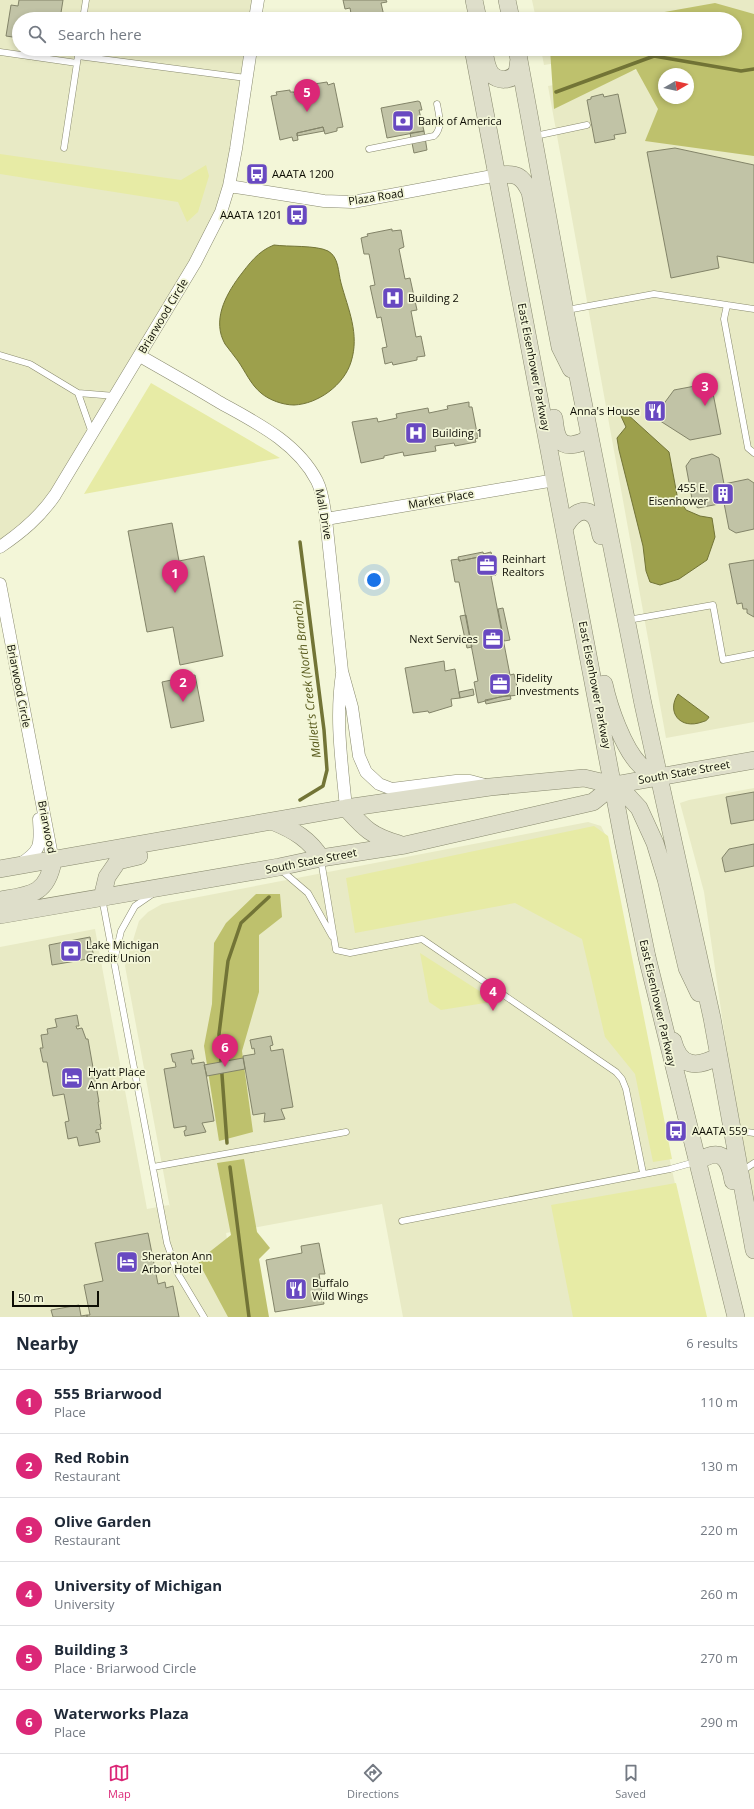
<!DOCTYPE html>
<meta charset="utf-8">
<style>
body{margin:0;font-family:"Open Sans",sans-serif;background:#f6f6f7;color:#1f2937}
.compass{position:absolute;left:658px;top:68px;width:36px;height:36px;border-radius:50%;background:#fff;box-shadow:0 2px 6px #0003;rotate:81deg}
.scale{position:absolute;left:12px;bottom:10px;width:87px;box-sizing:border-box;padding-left:4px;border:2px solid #0d0d04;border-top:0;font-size:11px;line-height:14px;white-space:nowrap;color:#0d0d04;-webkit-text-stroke:3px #f3f6d8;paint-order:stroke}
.you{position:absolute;left:374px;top:580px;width:14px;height:14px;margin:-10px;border:3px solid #fff;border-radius:50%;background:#1a73e8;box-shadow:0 0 0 6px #1a73e833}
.badge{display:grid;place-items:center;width:26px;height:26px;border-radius:50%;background:#db2777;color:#fff;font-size:13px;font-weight:700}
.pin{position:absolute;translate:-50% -33px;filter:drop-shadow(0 1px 2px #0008)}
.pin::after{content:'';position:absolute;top:21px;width:14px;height:12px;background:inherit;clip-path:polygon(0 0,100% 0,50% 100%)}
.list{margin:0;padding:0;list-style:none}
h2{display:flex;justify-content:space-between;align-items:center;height:52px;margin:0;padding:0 16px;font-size:17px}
h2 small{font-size:13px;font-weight:400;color:#747a83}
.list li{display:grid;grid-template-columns:26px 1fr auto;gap:12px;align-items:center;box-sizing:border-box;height:64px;padding:0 16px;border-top:1px solid #e0e1e3}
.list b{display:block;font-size:15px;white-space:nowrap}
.list p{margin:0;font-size:13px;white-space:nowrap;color:#747a83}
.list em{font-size:13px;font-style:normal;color:#747a83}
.icon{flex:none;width:22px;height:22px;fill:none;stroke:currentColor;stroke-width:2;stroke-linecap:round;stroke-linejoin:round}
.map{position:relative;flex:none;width:754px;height:1317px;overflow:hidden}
.search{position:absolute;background:#fff;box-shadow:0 2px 6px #0003;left:12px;right:12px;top:12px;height:44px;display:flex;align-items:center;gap:10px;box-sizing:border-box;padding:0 14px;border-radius:22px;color:#747a83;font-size:15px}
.sheet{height:436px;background:#fff}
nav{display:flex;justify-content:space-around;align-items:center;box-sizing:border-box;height:56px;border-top:1px solid #e0e1e3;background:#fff;font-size:11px;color:#747a83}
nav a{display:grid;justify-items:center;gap:2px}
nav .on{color:#db2777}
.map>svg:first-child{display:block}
</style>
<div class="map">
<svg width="754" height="1317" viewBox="0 0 754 1317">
<rect width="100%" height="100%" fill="#f3f6d8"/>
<path fill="#e8eac5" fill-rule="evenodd" d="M0,0H258L255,19H19V49H251L221,212L55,495L0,547Z
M532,0H754V33L735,19H536Z
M541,49H647L544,65Z
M704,58L754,141V722L666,738L548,86ZM664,74H688V98H664Z
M754,788V1239L704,892L680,803L689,800Z
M588,822L601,826L607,838L667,1147L704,1317H403L382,1204L226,1233L241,1317H0V947L95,929L147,1209L169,1205L170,1208L125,966L139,921L148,912L162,904Z"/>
<path fill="#e7eba5" d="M0,154L181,180L206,165L209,176L198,212L187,222L178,202L0,174Z
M151,383L280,458L84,494Z
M594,826L608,836L672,1159L653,1162L635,1074L605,1037L582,939L515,903L355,933L346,878Z
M420,953L492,999L491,1002L441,1010L429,1002Z
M676,1183L707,1317H573L551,1205Z"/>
<path fill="#bec16d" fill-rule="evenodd" d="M715,3L754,14V156L645,141L658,109L636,69L554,109L550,49H735V19H625ZM664,74H688V98H664Z
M256,894H280L282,917L259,935V992L242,1051L253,1132L219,1141L204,1046L212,1004L214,943L226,923Z
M244,1159L257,1232L270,1248L259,1259L269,1317H228L198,1261L231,1235L217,1163Z"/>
<path fill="#9da04c" stroke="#727436" d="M274,245C288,247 316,245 328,251C339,257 338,272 341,283C348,309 360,334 351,362C344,385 318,404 294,405C283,405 269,400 261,393C251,385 245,371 238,361C234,355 229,350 225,344C212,321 225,296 239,277C249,264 258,251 274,245Z
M626,413L669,452L677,495L686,510L700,516L712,518L715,537L707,560L679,579L660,585L650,582L646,571L643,546L619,450L617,438L626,427L620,414Z
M678,694L709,717C707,721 705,721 702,722C680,730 666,712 678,694Z"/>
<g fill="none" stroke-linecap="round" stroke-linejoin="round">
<path stroke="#727436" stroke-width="3.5" d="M556,92L654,56L741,71L754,69
M300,542L324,730L327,770L323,786L300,800
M227,1143L219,1034L228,961L241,923L269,897
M230,1167L249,1317"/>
</g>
<path fill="#c1c3a6" stroke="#838469" d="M19,0H63L60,19H19V38L6,36L11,5L18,6Z
M343,0H386L387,2L381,3L384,16L389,15L390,19H352L350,8L345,9Z
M327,82L328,85L334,83L343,127L337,128V131L325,134L323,127L297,133L298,140L293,141L292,137L280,140L271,96L277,95L276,92L290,90V92H294L295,95L311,91V88L315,87L314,84Z
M311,88V91L295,95L294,92Z
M603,94L604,97L618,94L626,133L614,135L615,139L595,143L587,100L591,99V97Z
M418,101L420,102L422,110H419L424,131L387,138L381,108Z
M323,127L324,131L297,136V133Z
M424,131L427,150L414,153L410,133Z
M675,148L754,165V263L717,256L719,268L671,278L647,152Z
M392,229V231L401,230L404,247L399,249L405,279L410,278L417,310L411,311L416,337L421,336L425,356L417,357V360L393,365L392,362L385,364L382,348L387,347L381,317L377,318L370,286L375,285L369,254H364L361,238L368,236L367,234Z
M711,383L721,434L690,440L654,417L674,390Z
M469,402V407H472L478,438L475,439L476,442L455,446L454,443L435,446L436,451L404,456L403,452L384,456V458L361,463L352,422L377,418L378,422L397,418L396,414L428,408L429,413L448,409L447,406Z
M712,454L719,458L724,484L748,479L754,483V529L736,533L729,529L724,503L698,508L693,504L686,466L691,459Z
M172,523L179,561L204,556L223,656L180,665L173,627L147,632L128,531Z
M483,552L484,556L459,561L458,557Z
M491,552L496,575L491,576L510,675L514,674L519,695L500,697L478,703L474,682L478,681L459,582H455L451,560L459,559V561L484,556L483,554Z
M754,560V617L747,613V609H743L742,603L737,604L729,564Z
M503,608L510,640L504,641L498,609Z
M466,615L472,647L467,648L460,616Z
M444,661L445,671L455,669L460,698L451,699L452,706L429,713L428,711L413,713L405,668Z
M195,675L204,721L171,728L162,682Z
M473,689L474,695L460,698L459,692Z
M510,695L511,699L486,704L485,700Z
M754,792V820L731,824L726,797Z
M754,844V866L725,872L722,858L729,849Z
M90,937L94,958L52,965L49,945Z
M77,1015L79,1026H76L77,1029L82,1028L86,1039H88L99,1102H98L101,1124H100L101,1129L96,1130V1133L98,1132L100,1142L79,1146L77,1137L68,1139L65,1122L69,1121L64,1094L53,1096L47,1062H43L40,1048H43L41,1035L48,1034L47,1029L57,1027L55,1019Z
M271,1036L273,1045L270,1046L271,1051L283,1049L293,1107L281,1109L285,1119L264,1122L265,1113L253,1115L243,1056L255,1054L254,1048L252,1049L250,1040Z
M192,1050L194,1059H191L192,1064L204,1062L214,1121L202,1123L206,1132L185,1136L184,1131L186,1130V1126L174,1128L164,1069L176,1067L175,1062H173L171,1054Z
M243,1058L245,1069L207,1076L204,1065Z
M148,1233L158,1284L165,1282L166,1288L173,1286L179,1317H87V1315H90L84,1285L103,1281L95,1243Z
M319,1243L325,1274H319L324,1304L275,1312L266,1260L302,1253L301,1246Z
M79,1305L81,1316L87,1315V1317H53L51,1310Z"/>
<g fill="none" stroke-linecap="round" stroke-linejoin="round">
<g stroke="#898a6f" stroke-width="7">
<path id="service" d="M83,19L86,0
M0,52L77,63L79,49
M78,56L246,78
M535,136L587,125
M64,148L77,63
M369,149L434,136C443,128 439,115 437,104
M727,305L724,319L748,448L754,453
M567,310L654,294L754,309
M0,355L30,364L78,393L115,396
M78,393L92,433
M628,620L713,605L723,660L754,654
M321,860L336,950L350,953L422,939L616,1072L622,1079L626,1089L643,1173
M281,870L308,893L332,936
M102,898L167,1243L177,1272L204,1317
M115,957L121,931L135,906L151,895
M734,1130L754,1133
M153,1167L346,1132
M742,1171L754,1163
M402,1221L670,1169L695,1162"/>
</g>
<g stroke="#898a6f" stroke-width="13">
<path id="minor" d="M255,19L258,0
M229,186L324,201L353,202L498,175
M140,356C166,371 193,386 219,402C255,422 297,442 317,481C323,493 324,507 326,519L342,671L352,707L359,756L366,772L379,784L392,789L456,781H470L485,785
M326,519L555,480
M0,547C22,532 40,517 55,495L195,263L221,212L229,186L236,149L251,49
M0,584L53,861
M342,674C335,719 342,764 346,808
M20,864C43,850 40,843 39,819"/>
</g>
<g stroke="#898a6f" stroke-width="18">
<path id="secondary" d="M474,0L478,19
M507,0L511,19
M473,49L623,840L647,957L736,1317
M484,49C485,57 486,67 491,74C498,81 511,82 517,72C518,69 518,63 519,60
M517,49L565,311L643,704L712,1018L754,1250
M498,175C516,173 522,175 530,192L560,347L571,369
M554,418C555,424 555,431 558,437C563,450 580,444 588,439L589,431
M564,529C569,519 581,504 593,515C599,520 599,529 601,536
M604,684C609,707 623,748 640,765C645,770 652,773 658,777
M614,785L627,795L639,808L655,843L666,879L687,968L699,993
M346,808C365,829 371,836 399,844
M274,822C294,830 310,840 321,858
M0,869L346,808L490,787L584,778L614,785L754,760
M102,898L107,877L118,861L139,856
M0,900C30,895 47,895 53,861
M0,915L279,867L321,858L405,845L593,802L614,785
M673,1041C680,1068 697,1068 719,1056
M697,1162C720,1147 729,1156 733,1181"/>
</g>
<use href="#service" stroke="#fff" stroke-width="6"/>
<use href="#minor" stroke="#fff" stroke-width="12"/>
<use href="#secondary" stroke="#dedeca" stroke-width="17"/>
</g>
<defs>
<g id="bank-square" transform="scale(1.15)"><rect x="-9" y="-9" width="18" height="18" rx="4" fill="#6849c1" stroke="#f3f6d8"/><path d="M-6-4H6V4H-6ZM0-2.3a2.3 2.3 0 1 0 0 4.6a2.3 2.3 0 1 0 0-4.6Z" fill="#fff"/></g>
<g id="bus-square" transform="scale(1.15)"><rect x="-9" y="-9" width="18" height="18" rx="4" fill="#6849c1" stroke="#f3f6d8"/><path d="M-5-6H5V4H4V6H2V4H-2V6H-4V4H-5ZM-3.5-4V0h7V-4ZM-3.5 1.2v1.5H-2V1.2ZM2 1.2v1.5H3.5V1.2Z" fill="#fff"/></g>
<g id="hospital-square" transform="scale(1.15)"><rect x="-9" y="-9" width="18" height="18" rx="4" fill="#6849c1" stroke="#f3f6d8"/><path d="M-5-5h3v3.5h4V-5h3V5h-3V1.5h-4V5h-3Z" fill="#fff"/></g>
<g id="restaurant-square" transform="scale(1.15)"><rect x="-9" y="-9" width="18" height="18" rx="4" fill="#6849c1" stroke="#f3f6d8"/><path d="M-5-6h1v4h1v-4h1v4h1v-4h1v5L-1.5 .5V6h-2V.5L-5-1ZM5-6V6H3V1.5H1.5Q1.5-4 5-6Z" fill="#fff"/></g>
<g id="building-square" transform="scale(1.15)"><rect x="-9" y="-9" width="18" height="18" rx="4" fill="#6849c1" stroke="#f3f6d8"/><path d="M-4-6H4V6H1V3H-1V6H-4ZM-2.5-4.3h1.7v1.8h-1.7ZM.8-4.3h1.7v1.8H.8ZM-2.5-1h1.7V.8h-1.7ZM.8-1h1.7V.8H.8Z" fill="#fff"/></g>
<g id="office-square" transform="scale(1.15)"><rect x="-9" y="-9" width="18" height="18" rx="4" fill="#6849c1" stroke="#f3f6d8"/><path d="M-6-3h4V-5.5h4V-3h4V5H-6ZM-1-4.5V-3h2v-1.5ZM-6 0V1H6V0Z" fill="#fff"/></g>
<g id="hotel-square" transform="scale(1.15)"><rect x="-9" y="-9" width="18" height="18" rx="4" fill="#6849c1" stroke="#f3f6d8"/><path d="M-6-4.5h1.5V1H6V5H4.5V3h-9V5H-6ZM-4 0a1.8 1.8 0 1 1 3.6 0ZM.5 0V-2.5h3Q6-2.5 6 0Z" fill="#fff"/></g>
</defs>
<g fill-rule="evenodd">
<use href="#bank-square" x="403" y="121"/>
<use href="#bus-square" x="257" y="174"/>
<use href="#bus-square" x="297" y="215"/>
<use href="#hospital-square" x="393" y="298"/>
<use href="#restaurant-square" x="655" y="411"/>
<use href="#hospital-square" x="416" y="433"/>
<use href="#building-square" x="723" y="494"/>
<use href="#office-square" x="487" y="565"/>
<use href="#office-square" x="493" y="639"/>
<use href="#office-square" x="500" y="684"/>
<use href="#bank-square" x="71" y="951"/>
<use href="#hotel-square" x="72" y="1078"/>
<use href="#bus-square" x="676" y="1131"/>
<use href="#hotel-square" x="127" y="1262"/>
<use href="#restaurant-square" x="296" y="1289"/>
</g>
<g text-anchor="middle" stroke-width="3.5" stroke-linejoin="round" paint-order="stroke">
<g font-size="11" fill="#0d0d04" stroke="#f3f6d8" text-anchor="start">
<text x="418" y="125">Bank of America</text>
<text x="272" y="178">AAATA 1200</text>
<text x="282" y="219" text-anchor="end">AAATA 1201</text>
<text x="408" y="302">Building 2</text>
<text x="640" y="415" text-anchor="end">Anna's House</text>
<text x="432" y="437">Building 1</text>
<text x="708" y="492" text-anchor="end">455 E.<tspan x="708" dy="13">Eisenhower</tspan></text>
<text x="502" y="563">Reinhart<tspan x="502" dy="13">Realtors</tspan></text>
<text x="478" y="643" text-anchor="end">Next Services</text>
<text x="516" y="682">Fidelity<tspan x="516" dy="13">Investments</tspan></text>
<text x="86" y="949">Lake Michigan<tspan x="86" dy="13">Credit Union</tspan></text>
<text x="88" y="1076">Hyatt Place<tspan x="88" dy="13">Ann Arbor</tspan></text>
<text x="692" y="1135">AAATA 559</text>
<text x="142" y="1260">Sheraton Ann<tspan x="142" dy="13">Arbor Hotel</tspan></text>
<text x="312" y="1287">Buffalo<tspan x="312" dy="13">Wild Wings</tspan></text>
</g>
<g font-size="11" fill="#0d0d04" stroke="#f3f6d8">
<text transform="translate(376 197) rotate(-9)" y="4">Plaza Road</text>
<text transform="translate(163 316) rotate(-59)" y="4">Briarwood Circle</text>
<text transform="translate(534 367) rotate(79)" y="4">East Eisenhower Parkway</text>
<text transform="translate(441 499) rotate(-10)" y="4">Market Place</text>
<text transform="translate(324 514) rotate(80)" y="4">Mall Drive</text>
<text transform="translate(595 685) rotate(79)" y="4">East Eisenhower Parkway</text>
<text transform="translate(19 686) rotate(79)" y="4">Briarwood Circle</text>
<text transform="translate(684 772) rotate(-10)" y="4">South State Street</text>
<text transform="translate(47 827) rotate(79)" y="4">Briarwood</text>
<text transform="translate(311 861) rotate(-11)" y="4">South State Street</text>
<text transform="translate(658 1003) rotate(77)" y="4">East Eisenhower Parkway</text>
</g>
<g font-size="12" font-style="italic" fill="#585a1c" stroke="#f3f6d8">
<text transform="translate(307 679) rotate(-97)" y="4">Mallett's Creek (North Branch)</text>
</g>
</g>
</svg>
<svg class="compass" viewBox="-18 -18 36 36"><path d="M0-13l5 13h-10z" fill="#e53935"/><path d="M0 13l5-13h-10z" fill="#747a83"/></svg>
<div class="scale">50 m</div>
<div class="you"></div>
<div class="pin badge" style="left:175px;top:593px">1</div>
<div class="pin badge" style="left:183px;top:702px">2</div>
<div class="pin badge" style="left:705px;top:406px">3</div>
<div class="pin badge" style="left:493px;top:1011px">4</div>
<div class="pin badge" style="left:307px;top:112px">5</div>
<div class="pin badge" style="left:225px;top:1067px">6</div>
<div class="search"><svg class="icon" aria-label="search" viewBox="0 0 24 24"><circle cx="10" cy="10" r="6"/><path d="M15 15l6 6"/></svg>Search here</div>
</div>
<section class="sheet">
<h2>Nearby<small>6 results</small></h2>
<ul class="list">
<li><span class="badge">1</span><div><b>555 Briarwood</b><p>Place</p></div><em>110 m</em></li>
<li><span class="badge">2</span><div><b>Red Robin</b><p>Restaurant</p></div><em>130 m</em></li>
<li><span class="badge">3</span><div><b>Olive Garden</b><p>Restaurant</p></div><em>220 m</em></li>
<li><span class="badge">4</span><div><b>University of Michigan</b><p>University</p></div><em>260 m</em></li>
<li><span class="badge">5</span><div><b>Building 3</b><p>Place · Briarwood Circle</p></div><em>270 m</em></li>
<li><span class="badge">6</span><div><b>Waterworks Plaza</b><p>Place</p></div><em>290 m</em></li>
</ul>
</section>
<nav>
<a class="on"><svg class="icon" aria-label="map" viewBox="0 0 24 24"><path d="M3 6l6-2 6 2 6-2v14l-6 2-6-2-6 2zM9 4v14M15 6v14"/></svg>Map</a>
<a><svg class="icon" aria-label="directions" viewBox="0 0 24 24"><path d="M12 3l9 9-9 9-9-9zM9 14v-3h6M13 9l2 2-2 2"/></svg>Directions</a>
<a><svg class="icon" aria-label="saved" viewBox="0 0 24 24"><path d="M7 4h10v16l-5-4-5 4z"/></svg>Saved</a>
</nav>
